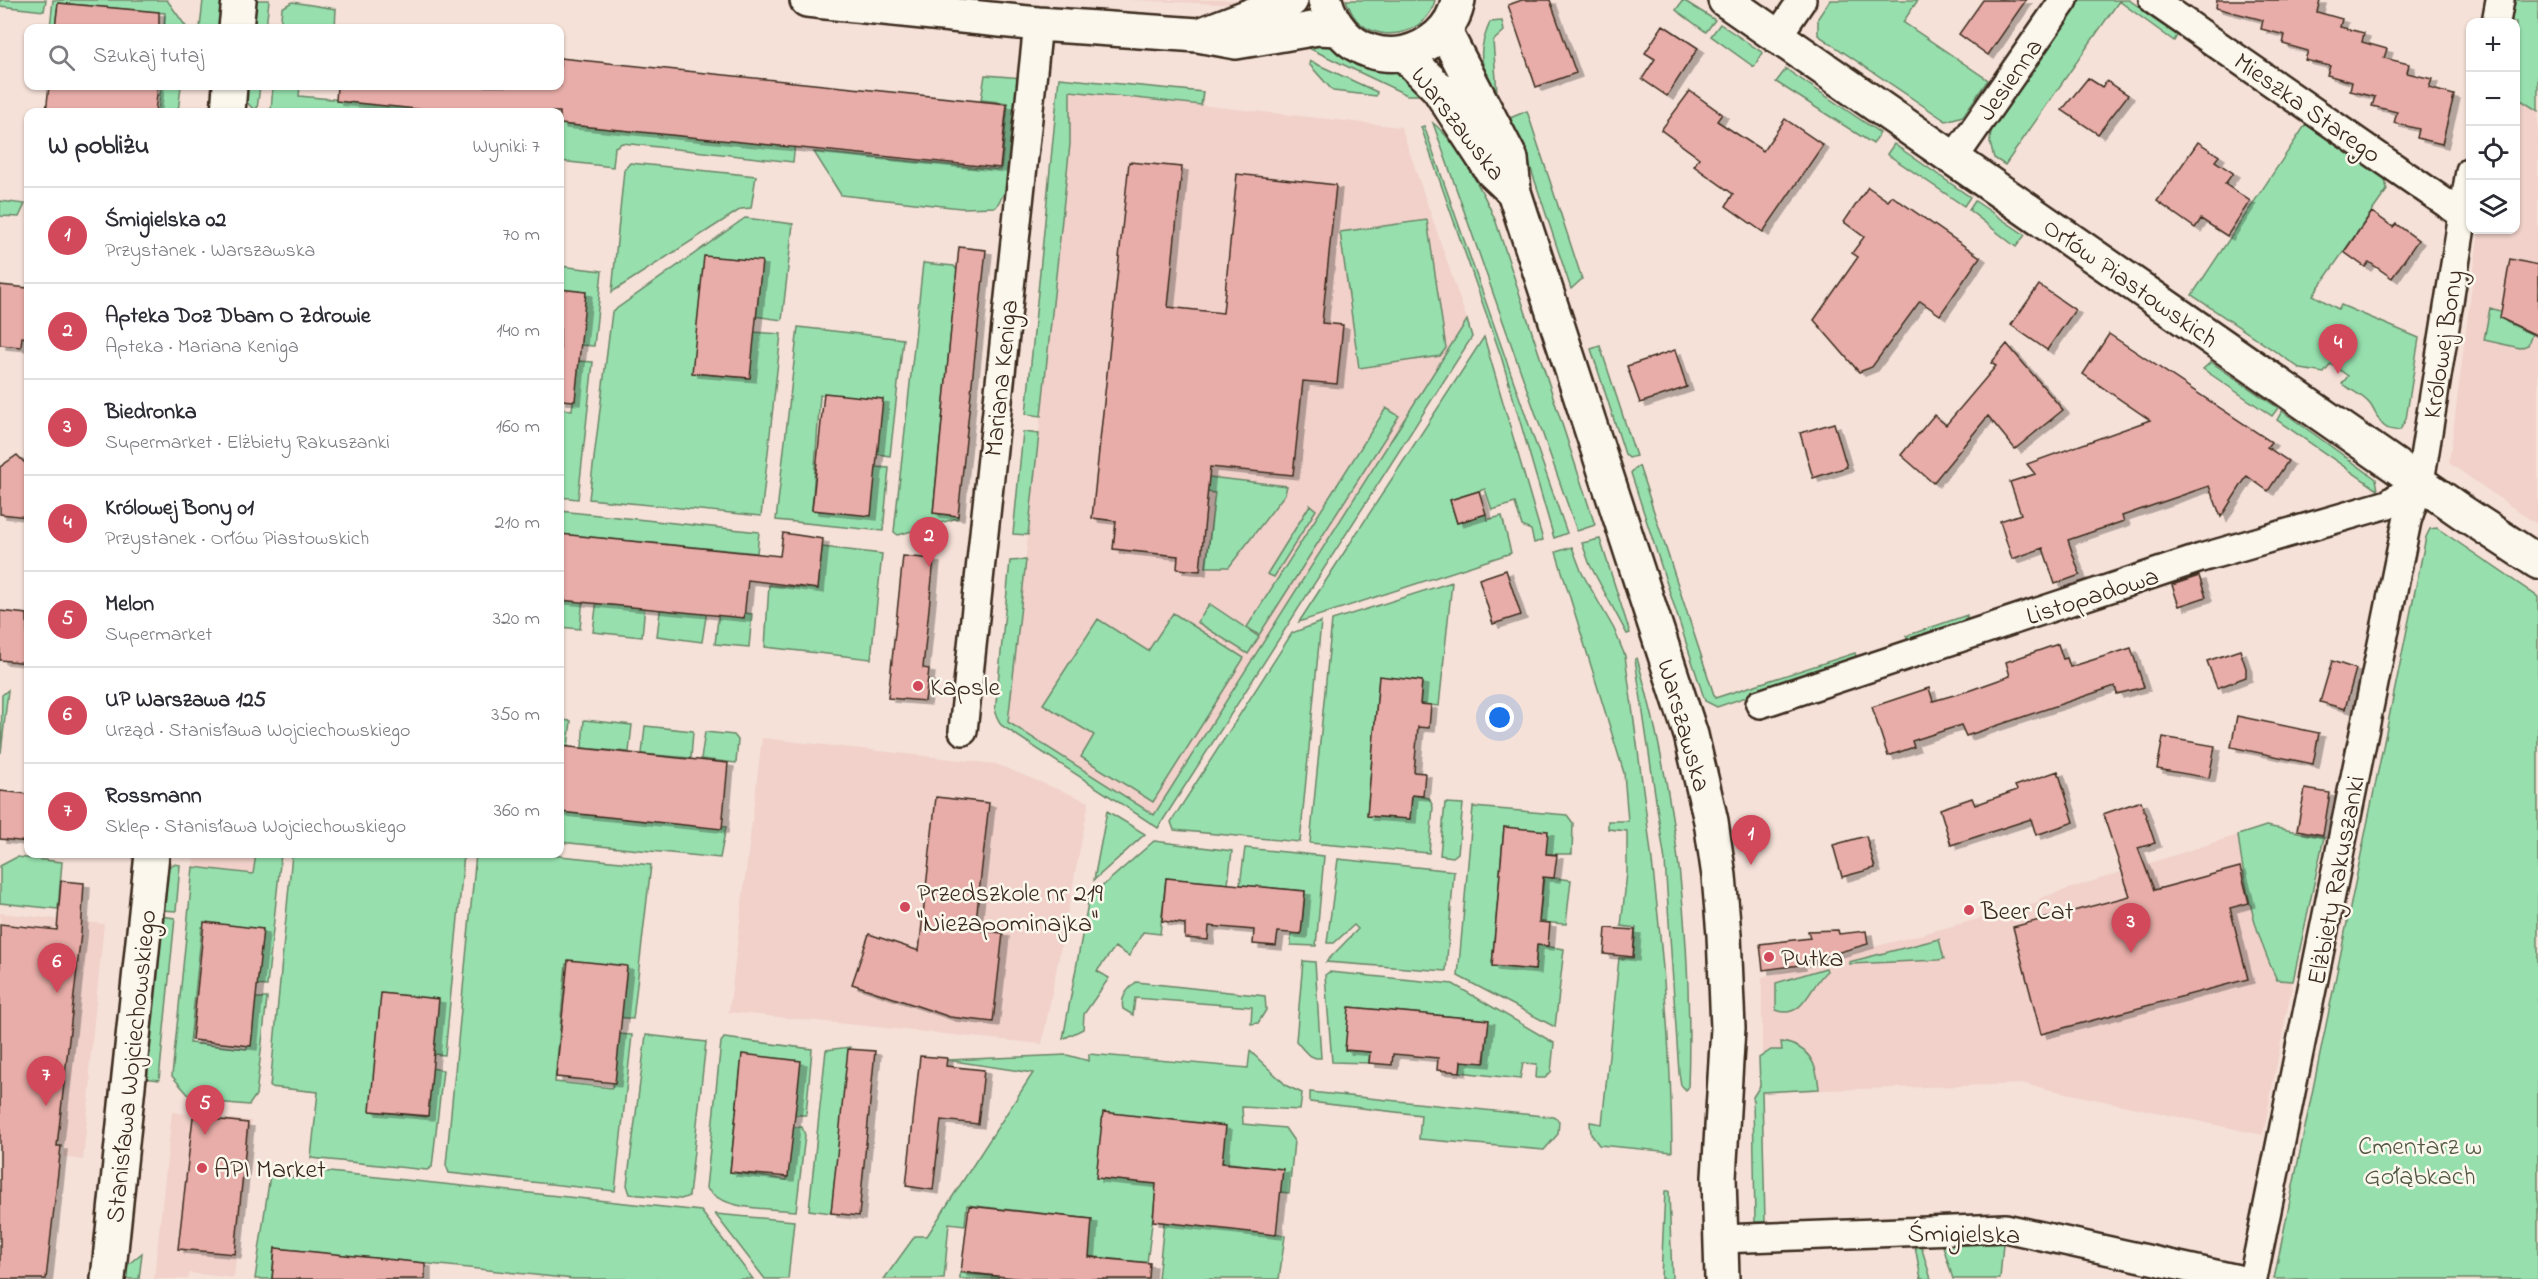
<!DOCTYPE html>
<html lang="pl">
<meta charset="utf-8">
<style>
body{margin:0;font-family:"Indie Flower",sans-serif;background:#f7f7f7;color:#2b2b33}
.controls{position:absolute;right:18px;top:18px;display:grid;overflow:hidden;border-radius:12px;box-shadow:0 2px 4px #0004}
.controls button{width:54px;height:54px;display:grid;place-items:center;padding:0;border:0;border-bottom:2px solid #e1e1e2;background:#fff;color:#2b2b33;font:30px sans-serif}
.you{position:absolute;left:1500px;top:718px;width:21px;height:21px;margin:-15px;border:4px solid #fff;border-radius:50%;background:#1a73e8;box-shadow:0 0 0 9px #1a73e833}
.badge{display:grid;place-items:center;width:39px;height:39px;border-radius:50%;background:#d1495b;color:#fff;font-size:20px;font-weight:700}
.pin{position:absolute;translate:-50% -50px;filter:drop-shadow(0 2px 3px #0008)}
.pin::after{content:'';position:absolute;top:32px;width:21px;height:18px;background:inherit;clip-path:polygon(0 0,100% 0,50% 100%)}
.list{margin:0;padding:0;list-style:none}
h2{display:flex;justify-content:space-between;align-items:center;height:78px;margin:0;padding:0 24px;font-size:26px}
h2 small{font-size:20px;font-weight:400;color:#7c7c81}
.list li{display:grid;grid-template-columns:39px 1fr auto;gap:18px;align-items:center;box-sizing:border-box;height:96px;padding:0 24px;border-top:2px solid #e1e1e2}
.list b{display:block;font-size:22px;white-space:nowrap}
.list p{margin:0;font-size:20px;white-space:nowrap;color:#7c7c81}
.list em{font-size:20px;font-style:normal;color:#7c7c81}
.icon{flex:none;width:33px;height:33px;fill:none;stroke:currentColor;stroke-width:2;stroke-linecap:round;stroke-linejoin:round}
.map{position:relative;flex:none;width:2538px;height:1279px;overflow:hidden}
.search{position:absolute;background:#fff;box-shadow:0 2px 4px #0004;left:24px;top:24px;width:540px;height:66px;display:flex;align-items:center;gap:15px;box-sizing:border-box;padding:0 21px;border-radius:12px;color:#7c7c81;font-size:22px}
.panel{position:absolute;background:#fff;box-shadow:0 2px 4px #0004;left:24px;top:108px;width:540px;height:750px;border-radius:12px}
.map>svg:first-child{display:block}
</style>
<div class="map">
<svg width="2538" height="1279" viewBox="0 0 2538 1279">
<defs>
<filter id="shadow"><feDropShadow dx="6" dy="4" stdDeviation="0" flood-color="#0004"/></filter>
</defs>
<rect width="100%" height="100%" fill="#f5e1d8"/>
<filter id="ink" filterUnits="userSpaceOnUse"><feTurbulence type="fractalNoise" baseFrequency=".0167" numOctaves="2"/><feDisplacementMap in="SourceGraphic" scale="12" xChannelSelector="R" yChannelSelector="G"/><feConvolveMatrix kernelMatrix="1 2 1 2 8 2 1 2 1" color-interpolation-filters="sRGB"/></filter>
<g filter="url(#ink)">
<path fill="#f1d1ca" d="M1128,0H1246L1221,4Z
M1070,91L1401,127L1467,320L1154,815L1008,722L1070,144Z
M2516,97L2538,111V525L2449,463L2479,230H2516Z
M762,738L996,764L1089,802L1042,1044L729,1012Z
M2266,826L2324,837L2293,981L2263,1135L2024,1084L1762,1092V977L2038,903L2040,898Z
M194,854H256L253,874L193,867Z
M0,913L104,924L89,1071L91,1079L83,1160L63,1157L65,1144L0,1137Z
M172,1112L251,1121L234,1278L189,1273L188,1279H154Z"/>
<path fill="#97e0ae" stroke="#698566" stroke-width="1.5" d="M0,0H46L44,11L0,6Z
M53,0H167L187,28H164L165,13L58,3L55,28H50Z
M203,0H224L221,28H200Z
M254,0H269L266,28H252Z
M1346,0H1435C1428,32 1386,44 1361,24C1353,18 1350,9 1346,0Z
M1683,0L1715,20L1706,32L1676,10Z
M1830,0H1918L1903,22L1988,80L1963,116L1946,121L1818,35V18Z
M2079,0H2129L2178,34L2174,41L2119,1L2005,165L1994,158L1990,143L1991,128Z
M2515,0H2538V111L2516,97V22H2511Z
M292,2L336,9L335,28H280L282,8Z
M1502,21L1504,31L1493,41L1497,92L1494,93C1481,61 1476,56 1490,22Z
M1720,24L1763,53L1754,67L1711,36Z
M1298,43H1326L1407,76L1425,91L1419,95H1407Z
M1310,61L1377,92L1376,96L1333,91L1309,64Z
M1786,69L1880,133L1873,144L1776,82Z
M985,75L1023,78L1011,181L996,207L961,208L841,195L814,152L1001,170L1008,103L981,100Z
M1059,78L1203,92L1201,105L1070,91V144L1041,416L1026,414Z
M161,86H181L178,112H158Z
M246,86H260L257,109L252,108L246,101Z
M273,86H300L299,96L474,112H287L271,110Z
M1527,111L1582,279L1571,289L1528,160L1510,118Z
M560,121L795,143L793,162L622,143L615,147L613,167L560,161Z
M1433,123C1457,142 1484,193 1496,222L1595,525L1577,531Z
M2306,124L2385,178L2387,190L2313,295L2338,309L2341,305L2419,338L2406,419L2400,430C2380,432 2379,417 2370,404C2364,396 2351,390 2342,384L2348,376L2331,364L2324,373L2301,369L2192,295Z
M1424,126L1567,533L1554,538L1501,356L1421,127Z
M1894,144L1970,197L1964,206L1887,154Z
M630,163L756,176L751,208L741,209L612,292L624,170Z
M0,201L25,204L19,217L0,216Z
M1975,201L2025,235L2016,247L1969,210Z
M745,218L793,224L782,320L754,316L694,373L748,378L752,332L781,334L761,516L589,499L612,312Z
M1427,220L1446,348L1440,356L1359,368L1340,232Z
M923,263L954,266L957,270L933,513L958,516V518L898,535L894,532Z
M560,266L602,271L594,346L579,345L584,293L560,291Z
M2490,308L2509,314L2522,325L2521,329L2532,334L2528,345L2520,348L2484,340Z
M1467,320L1472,337L1158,828L1001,725L995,713L1010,561L1026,560L1008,722L1154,815Z
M798,327L903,339L890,456L877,454L882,399L820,395L812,510L876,467L889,468L883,531L776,520Z
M1484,337L1543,540L1534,543L1531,530L1522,526L1515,503L1492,510L1485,489L1450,500L1457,523L1486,514L1487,520L1502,516L1511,553L1299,622Z
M1600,346L1636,456L1629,458L1625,454L1591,349Z
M578,361L593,362L578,499L560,497V409L572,410Z
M2211,362L2278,408L2272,416L2203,369Z
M1386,408L1399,416L1259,635L1247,627Z
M2282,411L2376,479L2378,490L2277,420Z
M1023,432L1039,434L1028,535L1013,534Z
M1639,466L1715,698L1855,653L1857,659L1717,707L1705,701L1631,473L1634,469Z
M1200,476L1287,486L1285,494L1229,567H1206L1215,493L1199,491Z
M1310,505L1316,510L1274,577L1267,574Z
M560,511L759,532L757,553L560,534Z
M2437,528L2538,597V1279H2274L2426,537L2430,529Z
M1600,539L1630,633L1627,634L1590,565L1582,543Z
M822,547L882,554L871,659L765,647L769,585L818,589Z
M1572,547L1582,573L1614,629L1625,656C1648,821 1671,986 1672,1152L1599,1145L1591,1134L1590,1122L1602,1124L1619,958H1633L1636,928L1621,926L1627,873V831L1608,829V821H1628L1624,773L1556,552Z
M1452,582L1439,706L1420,704L1422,681L1379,677L1367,815L1410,819L1412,795L1429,798L1433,807L1429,853L1310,843L1332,620Z
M560,596L583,598L580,629L560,627Z
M597,599L645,604L642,637L593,632Z
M661,604L707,610L702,642L657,636Z
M1210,604L1259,637L1248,654L1197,622Z
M719,610L752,614L749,647L715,644Z
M1173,613L1244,658L1153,802L1081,757L1094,735L1043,704L1098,619L1148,651Z
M1967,615V621L1908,641L1906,636Z
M1321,622L1300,842L1174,830L1171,822L1292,633Z
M1637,658C1677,796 1693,945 1688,1088L1686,1090L1681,1085L1679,1073L1665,861L1635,659Z
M8,690L1,753L2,695Z
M560,720L571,721L568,747L560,746Z
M584,720L632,725L629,752L582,748Z
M645,726L693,731L691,758L642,754Z
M705,732L734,735L738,740L736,763L701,759Z
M1445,803L1463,804L1458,853L1453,857L1440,855Z
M1473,807L1567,815L1573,823L1572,854H1546L1504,827L1492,965L1535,970L1537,945L1564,949L1555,1027L1458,976Z
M560,811L726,827L720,858L560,842Z
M1107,811L1145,834L1094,880Z
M2266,826L2324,837L2293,981L2277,980C2255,935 2244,885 2238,835Z
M1154,841L1232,851L1228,884L1166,878L1160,934L1143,932L1129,956L1115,947L1097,971L1109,978L1084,1014L1083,1029L1063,1039L1089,898Z
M1245,848L1324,856L1316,946L1291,945V933L1301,934L1305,891L1240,885Z
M256,854H281L267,986L253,985L258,932L202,927L190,1043L247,1049L252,998H267L256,1095L249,1105L193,1100L172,1076L193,867L253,874Z
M292,854H464L445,1055L432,1054L372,1111L426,1117L431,1068L443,1070L432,1167L427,1170L311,1158L318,1092L270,1087Z
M476,854H539L651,865L633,1019L619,1017L623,969L566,964L555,1082L612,1088L618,1034L632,1035L615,1191L449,1173L446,1165Z
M17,857L62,862L58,909L0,903V866Z
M1338,859L1454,871L1446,971L1326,962L1358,929L1354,925L1334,943H1327Z
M173,864L180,865L176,911L161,910L165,869Z
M1544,877L1571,880L1566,924L1539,922Z
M160,916L175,918L159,1080L144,1078Z
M1939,939L1944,959L1938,960L1850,964L1849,962Z
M1303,961L1315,962L1321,1058C1309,1059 1303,1049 1296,1041Z
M1826,968L1827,971C1811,983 1804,1021 1776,1010V983Z
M1329,972L1453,984L1554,1043L1551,1072L1545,1078H1536L1537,1064L1523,1063L1520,1079L1460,1072L1461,1061L1485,1062L1488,1020L1350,1007L1345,1050L1370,1052L1369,1063L1332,1062L1325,975Z
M1136,982L1265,996L1266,1010L1258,1023L1251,1024L1252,1007L1135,998L1133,1015L1123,1009C1120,997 1128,989 1136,982Z
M646,1035L706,1042L689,1196L681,1199L630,1194L627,1185Z
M724,1038L812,1049L806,1115H793L742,1055L730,1172L787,1180L792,1127H802L805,1135L796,1211C768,1208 725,1211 706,1188L721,1042Z
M1781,1042C1809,1046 1817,1063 1819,1089L1762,1092L1765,1222H1755L1753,1097L1760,1086L1759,1058L1771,1050H1782Z
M850,1047L831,1213L809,1210L826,1050Z
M1250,1051L1287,1086L1302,1093L1300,1110L1242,1107L1243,1124L1285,1128L1294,1141L1289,1193L1280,1192L1282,1169L1221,1162L1157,1184L1147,1263L1087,1256L1091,1219L967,1205L965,1225L949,1223L944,1279H884L915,1236H927L1033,1073L947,1060L1067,1055L1089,1061V1054L1248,1068Z
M1310,1092L1553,1117L1559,1121L1558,1134L1544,1150L1419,1139L1421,1115L1310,1102Z
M310,1170L701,1211L753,1279H574L275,1248L272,1279H255L270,1175L309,1179Z
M1665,1191H1669L1672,1279H1661Z
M715,1214L794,1221L788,1279H765Z
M1164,1222L1276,1233L1285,1236L1279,1279H1158Z
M2003,1243L2000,1279H1953L1943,1246Z
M1915,1246H1921L1931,1279H1921Z
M142,1253L139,1279H123L124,1268Z
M960,1273L998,1277V1279H960Z"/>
<path fill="#e8ada8" stroke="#3b2a1e" stroke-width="1.5" filter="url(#shadow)" d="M1522,0H1550L1576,73L1536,87L1508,5Z
M1983,0H2026L1988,55L1959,34Z
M2217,0H2320L2317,12L2342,19L2340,27L2364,33L2362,42L2387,49L2384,58L2409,64L2407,73L2432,79L2429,88L2454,95L2442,144L2417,138L2419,129L2394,123L2397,112L2372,106L2375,97L2350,91L2352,82L2327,75L2330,66L2305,60L2308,51L2283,44L2285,35L2261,29L2263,20L2216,8Z
M58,3L159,12V28H55Z
M1663,25L1698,48L1667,96L1642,79L1655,59L1645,53Z
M560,58L1007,104L1000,168L560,124V112H447L336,101L337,86H560Z
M2088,78L2102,87L2107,81L2128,95L2098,134L2062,110Z
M49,86H158L155,112H46Z
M1690,91L1722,114L1717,121L1763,151L1785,119L1823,145L1763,232L1726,206L1733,194L1694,166L1699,158L1661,130Z
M2198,142L2219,156L2215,161L2233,173L2225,184L2250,201L2227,236L2201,219L2195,228L2157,201Z
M1129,162L1182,167L1168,307L1223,313L1237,174L1336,185L1322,323L1343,325L1337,384L1303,381L1293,475L1210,467L1200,571L1177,569L1178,556L1113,549L1116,521L1092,518Z
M1868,187L1888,201L1892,196L1980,257L1940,315L1920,301L1872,367L1859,372L1814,320L1858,257L1852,253L1864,237L1844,222Z
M2372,212L2393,227L2396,224L2418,240L2392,278L2369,262L2365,267L2344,252Z
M959,247L986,250L958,516L933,513Z
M704,256L762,261L750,378L692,373Z
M2510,259L2538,265V336L2500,318Z
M0,285L28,288V338L22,337L21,347L0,345Z
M2039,285L2075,310L2047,350L2011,325Z
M560,289L586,292L575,401L560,400Z
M2109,334L2271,442L2267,447L2288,461L2268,491L2247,476L2221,517L2209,486L2122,516L2124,521L2068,540L2080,575L2055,584L2043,548L2012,559L2000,521L2021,514L2010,482L2035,474L2027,464L2150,420L2083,374Z
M2007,344L2063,410L2015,449L1988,416L1933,483L1901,455L1934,415L1946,425L1996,366L1991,363Z
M1675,350L1687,387L1640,403L1627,366Z
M824,393L883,399L871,516L812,510Z
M1834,423L1847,467L1813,478L1800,433Z
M17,455L28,466V517L0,514V467Z
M1479,491L1486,514L1457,523L1450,500Z
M783,533L823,539L818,589L748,580L744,618L560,600V534L780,556Z
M903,556L934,559L923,668L929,669L925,701L888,698Z
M1506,570L1521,615L1493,624L1479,579Z
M2199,576L2206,597L2179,606L2172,585Z
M0,611L27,614L28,663L0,660Z
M2058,644L2063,659L2067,658L2070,667L2131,648L2144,687L2117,694L2115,686L1966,736L1961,725L1912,741L1914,747L1888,756L1872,707L1929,688L1933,701L1968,691L2010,676L2006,662Z
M2240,650L2246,668V677L2217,688L2207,661Z
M2332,661L2356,669L2345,709L2320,702Z
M1379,676L1422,681L1420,704L1431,705L1429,728L1418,727L1414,772L1425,773L1423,796L1412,795L1410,819L1367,816Z
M2237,716L2319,733L2313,764L2231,747Z
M2163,737L2215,746L2209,778L2157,769Z
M560,746L728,763L722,829L560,812Z
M2058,771L2074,822L2036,835L2031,819L1951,845L1940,809L1972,798L1975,805L2017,790L2015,786Z
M2305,789L2330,793L2323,835L2297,830Z
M0,791L28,794V842L0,839Z
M936,797L989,803L975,930L1003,933L993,1022L950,1017L852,984L869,934L919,951Z
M2141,801L2155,843L2138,848L2154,890L2240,867L2249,903L2230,908L2248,979L2041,1034L2013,927L2130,896L2103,814Z
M1504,827L1548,831L1546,854L1557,855L1554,878L1543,877L1539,922L1550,923L1548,946L1537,945L1535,970L1492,966Z
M1866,836L1875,868L1842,877L1833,845Z
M1166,878L1305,891L1301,934L1278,932L1276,946L1253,944L1254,930L1209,926L1208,940L1185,938V924L1162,921Z
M61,881L84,883L81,933L57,1146H61L46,1279H0V924L57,930Z
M204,922L263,929L251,1046L192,1040Z
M1606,928L1635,930L1633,957L1604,954Z
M1838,930L1839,934L1866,931L1868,944L1800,963V965L1763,970L1760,944L1810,938L1808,931Z
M568,960L627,966L615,1083L556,1077Z
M381,993L439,999L428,1116L370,1111Z
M1349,1007L1489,1020L1484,1063L1461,1061L1460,1072L1437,1070L1438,1058L1393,1054L1392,1065L1369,1063L1370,1052L1345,1050Z
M848,1049L875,1051L859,1216L831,1213Z
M742,1054L801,1061L788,1177L730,1172Z
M920,1056L947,1058L946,1066L984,1070L978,1124L941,1120L933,1190L906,1186Z
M1103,1112L1226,1126L1222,1163L1283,1169L1276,1235L1153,1221L1156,1184L1096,1178Z
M193,1117L248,1123L235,1254L178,1249Z
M969,1206L1092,1219L1089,1257L1150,1263L1149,1279H1024L961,1272Z
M275,1248L425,1263V1279H272Z"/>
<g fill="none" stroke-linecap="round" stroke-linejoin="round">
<g stroke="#3b2a1e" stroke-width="32">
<path id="minor" d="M2153,0L2463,215
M2496,22L2500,0
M1777,37L1802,0
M1954,158L2064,0
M1760,704L2201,558L2388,504L2420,482
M963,731L1038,24
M1721,1239L2005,1228L2238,1279
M2253,1279L2407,521L2420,482L2470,171"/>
</g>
<g stroke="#3b2a1e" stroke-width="38">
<path id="tertiary" d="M807,0L1038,24L1198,35L1236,42L1318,28L1337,29
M1325,0C1339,53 1396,72 1438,36C1449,26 1456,14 1458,0
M1725,0L2462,512L2538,562
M236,28L239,0
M1444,30L1511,159L1514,192L1691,735L1711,821L1719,876L1724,935L1728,1028L1719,1177L1722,1279
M1205,33L1291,0
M1404,54L1438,88L1492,171L1513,191
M228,112L230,86
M108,1279L152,854"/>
</g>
<use href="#minor" stroke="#fbf7ec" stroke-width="27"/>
<use href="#tertiary" stroke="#fbf7ec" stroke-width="33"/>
</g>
</g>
<g fill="#d1495b" stroke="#fbf7ec" stroke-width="2">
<circle cx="918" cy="686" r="6"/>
<circle cx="905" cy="907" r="6"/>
<circle cx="1969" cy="910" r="6"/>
<circle cx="1769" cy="957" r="6"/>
<circle cx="202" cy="1168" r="6"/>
</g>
<g text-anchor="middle" stroke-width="5" stroke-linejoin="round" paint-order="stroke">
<g font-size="26" fill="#3b2a1e" stroke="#fbf7ec">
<text transform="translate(2009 79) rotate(-55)" y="9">Jesienna</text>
<text transform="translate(2308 107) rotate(35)" y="9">Mieszka Starego</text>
<text transform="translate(1459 123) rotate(52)" y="9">Warszawska</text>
<text transform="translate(2131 282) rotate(35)" y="9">Orłów Piastowskich</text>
<text transform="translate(2442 344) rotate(-81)" y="9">Królowej Bony</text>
<text transform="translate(1000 378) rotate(-84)" y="9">Mariana Keniga</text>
<text transform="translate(2092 595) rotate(-18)" y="9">Listopadowa</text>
<text transform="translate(1685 725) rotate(74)" y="9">Warszawska</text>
<text transform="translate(2335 880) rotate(-79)" y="9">Elżbiety Rakuszanki</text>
<text transform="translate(130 1066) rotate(-84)" y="9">Stanisława Wojciechowskiego</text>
<text transform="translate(1964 1233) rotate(1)" y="9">Śmigielska</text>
</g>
<g font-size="26" fill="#3b2a1e" stroke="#fbf7ec" text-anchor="start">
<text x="930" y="695">Kapsle</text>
<text x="917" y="901">Przedszkole nr 219<tspan x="917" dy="30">"Niezapominajka"</tspan></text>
<text x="1981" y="919">Beer Cat</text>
<text x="1781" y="966">Putka</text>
<text x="214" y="1177">API Market</text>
</g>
<g font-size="26" fill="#525842" stroke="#fbf7ec">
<text x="2420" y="1154">Cmentarz w<tspan x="2420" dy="30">Gołąbkach</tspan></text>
</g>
</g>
</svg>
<div class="controls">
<button>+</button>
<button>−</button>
<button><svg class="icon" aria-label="locate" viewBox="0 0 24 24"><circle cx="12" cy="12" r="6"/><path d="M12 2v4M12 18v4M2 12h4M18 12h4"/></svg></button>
<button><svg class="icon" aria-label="layers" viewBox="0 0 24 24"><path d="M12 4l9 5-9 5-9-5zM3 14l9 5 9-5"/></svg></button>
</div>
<div class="you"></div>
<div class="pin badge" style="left:1751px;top:865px">1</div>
<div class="pin badge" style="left:929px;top:567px">2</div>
<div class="pin badge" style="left:2131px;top:953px">3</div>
<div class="pin badge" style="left:2338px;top:374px">4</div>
<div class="pin badge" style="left:205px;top:1135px">5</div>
<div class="pin badge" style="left:57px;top:993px">6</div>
<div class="pin badge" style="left:46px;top:1106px">7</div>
<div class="search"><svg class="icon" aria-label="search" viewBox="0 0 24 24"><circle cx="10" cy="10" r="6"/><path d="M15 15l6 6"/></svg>Szukaj tutaj</div>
<section class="panel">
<h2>W pobliżu<small>Wyniki: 7</small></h2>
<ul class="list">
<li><span class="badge">1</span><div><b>Śmigielska 02</b><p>Przystanek · Warszawska</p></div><em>70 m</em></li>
<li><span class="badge">2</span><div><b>Apteka Doz Dbam O Zdrowie</b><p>Apteka · Mariana Keniga</p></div><em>140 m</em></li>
<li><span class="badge">3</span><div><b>Biedronka</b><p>Supermarket · Elżbiety Rakuszanki</p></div><em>160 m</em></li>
<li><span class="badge">4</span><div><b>Królowej Bony 01</b><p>Przystanek · Orłów Piastowskich</p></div><em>210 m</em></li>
<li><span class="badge">5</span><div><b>Melon</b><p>Supermarket</p></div><em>320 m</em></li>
<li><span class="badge">6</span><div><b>UP Warszawa 125</b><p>Urząd · Stanisława Wojciechowskiego</p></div><em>350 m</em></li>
<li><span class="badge">7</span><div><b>Rossmann</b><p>Sklep · Stanisława Wojciechowskiego</p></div><em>360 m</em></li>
</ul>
</section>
</div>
